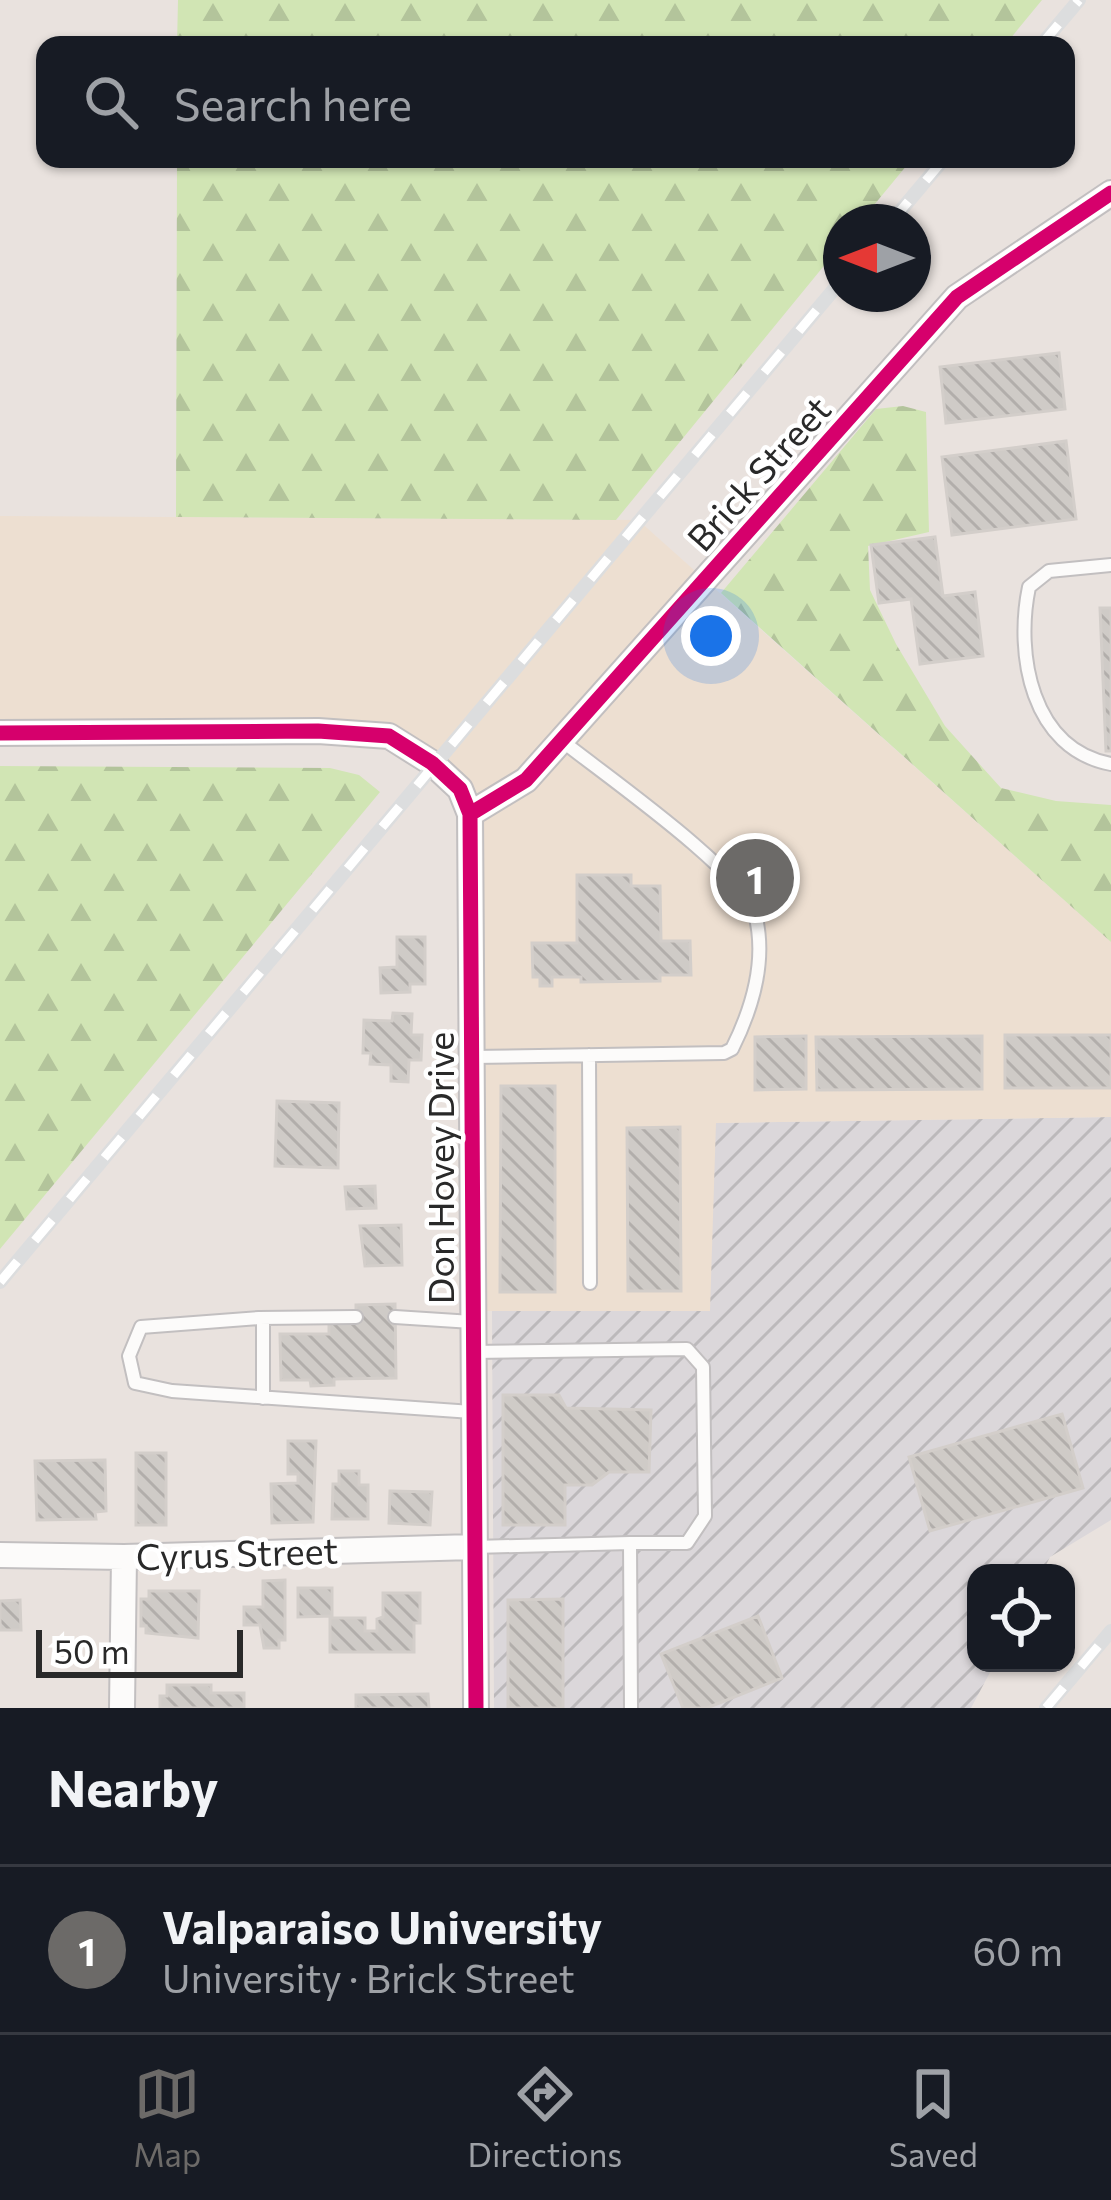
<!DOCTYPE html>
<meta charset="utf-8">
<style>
body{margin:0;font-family:Commissioner,sans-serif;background:#242831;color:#f1f3f6}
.controls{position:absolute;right:36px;bottom:36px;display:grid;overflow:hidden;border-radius:24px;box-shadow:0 3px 9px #0004}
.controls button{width:108px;height:108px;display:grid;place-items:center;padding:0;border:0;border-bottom:3px solid #363941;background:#171b24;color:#f1f3f6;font:60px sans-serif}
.compass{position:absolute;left:823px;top:204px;width:108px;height:108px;border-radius:50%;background:#171b24;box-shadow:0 3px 9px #0004;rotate:270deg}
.scale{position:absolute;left:36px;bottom:30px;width:207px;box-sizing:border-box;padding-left:12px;border:6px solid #292929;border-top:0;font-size:33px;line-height:42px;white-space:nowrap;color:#292929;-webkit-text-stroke:9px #fff;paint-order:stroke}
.you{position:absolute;left:711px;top:636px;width:42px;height:42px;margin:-30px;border:9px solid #fff;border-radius:50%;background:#1a73e8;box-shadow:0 0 0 18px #1a73e833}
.badge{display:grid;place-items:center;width:78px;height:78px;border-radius:50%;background:#6c6a68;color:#fff;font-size:39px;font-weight:700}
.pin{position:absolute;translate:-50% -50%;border:6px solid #fff;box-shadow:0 3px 12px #0006}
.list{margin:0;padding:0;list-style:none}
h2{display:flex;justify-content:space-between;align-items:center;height:156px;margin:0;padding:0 48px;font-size:51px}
h2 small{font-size:39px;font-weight:400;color:#9ea1a6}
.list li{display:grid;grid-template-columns:78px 1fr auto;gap:36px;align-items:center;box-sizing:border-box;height:168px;padding:0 48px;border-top:3px solid #363941}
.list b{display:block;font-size:45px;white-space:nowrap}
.list p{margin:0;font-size:39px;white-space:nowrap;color:#9ea1a6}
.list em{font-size:39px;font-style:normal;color:#9ea1a6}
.icon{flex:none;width:66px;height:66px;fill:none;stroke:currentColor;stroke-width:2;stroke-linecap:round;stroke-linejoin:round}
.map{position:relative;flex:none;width:1111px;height:1708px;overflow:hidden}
.search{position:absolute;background:#171b24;box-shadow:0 3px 9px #0004;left:36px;right:36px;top:36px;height:132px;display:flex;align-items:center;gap:30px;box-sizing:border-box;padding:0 42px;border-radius:24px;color:#9ea1a6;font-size:45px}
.sheet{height:324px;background:#171b24}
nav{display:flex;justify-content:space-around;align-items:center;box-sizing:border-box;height:168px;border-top:3px solid #363941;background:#171b24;font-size:33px;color:#9ea1a6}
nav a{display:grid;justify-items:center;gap:6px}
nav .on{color:#6c6a68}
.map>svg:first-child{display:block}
</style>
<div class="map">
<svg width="1111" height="1708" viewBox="0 0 1111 1708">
<defs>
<pattern id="industrial-furrows" width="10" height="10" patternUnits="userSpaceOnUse" patternTransform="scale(3)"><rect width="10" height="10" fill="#dbd7da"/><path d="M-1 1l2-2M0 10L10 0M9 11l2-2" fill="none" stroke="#bcb9bb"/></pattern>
<pattern id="forest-firs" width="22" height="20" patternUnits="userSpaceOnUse" patternTransform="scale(3)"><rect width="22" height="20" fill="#d1e5b4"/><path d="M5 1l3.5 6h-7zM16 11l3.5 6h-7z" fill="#b3c49b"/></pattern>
<pattern id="building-back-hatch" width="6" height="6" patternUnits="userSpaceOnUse" patternTransform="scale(3)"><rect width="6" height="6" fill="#cfcbc7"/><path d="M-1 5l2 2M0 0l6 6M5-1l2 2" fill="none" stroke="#b2aeab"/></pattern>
</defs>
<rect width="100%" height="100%" fill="#e9e2de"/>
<path fill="url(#industrial-furrows)" d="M1111,1117V1520L1050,1557L1042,1573H976V1663H995L971,1708H494L492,1311H709L715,1123Z"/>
<path fill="#eddfd1" d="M0,516L638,520L1111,942V1117L716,1123L710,1311H472L470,814L389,736L0,732Z"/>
<path fill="url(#forest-firs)" d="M178,0H1042L1005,45H177Z
M177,159H912L860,222H841V245L616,520L176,517Z
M903,406L926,412L929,532L868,546L870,590L896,644L945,726L1001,788L1056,801L1111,805V942L721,593L876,409Z
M0,766L330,768L359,775L380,792L0,1249Z"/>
<path fill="url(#building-back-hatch)" stroke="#d3ceca" stroke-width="3" d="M1059,353L1065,409L946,423L940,367Z
M1066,441L1076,519L952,535L942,457Z
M935,537L943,596L975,592L983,656L920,664L911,599L879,603L871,545Z
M1100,608H1111V751H1106Z
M577,875H631V886H660L661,941H690L691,975H660V981L581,982V977H552V986H540V977H533L532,943H577Z
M397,937H425V984H410V992L381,993L380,968L397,967Z
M393,1013L412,1014L411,1035H422L421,1060H409L408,1082L391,1081V1065L370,1064L371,1053H363L364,1020L392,1021Z
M1005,1035H1111V1088H1005Z
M806,1036V1089L755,1090V1037Z
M982,1036V1089L817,1090L816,1037Z
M501,1086H555V1292H500Z
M277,1101L339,1103L338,1168L275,1166Z
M680,1127L681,1291H628L627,1128Z
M375,1186L376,1208L347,1209L345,1187Z
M401,1225L402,1265L365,1266L360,1226Z
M395,1304L396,1378L334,1379V1385L311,1386L310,1380H281L280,1334H329V1321H356V1305Z
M503,1395H559L566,1408L651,1410L649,1472H609L592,1485H565V1525H503Z
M1062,1414L1083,1488L930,1531L909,1457Z
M288,1441H316L313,1522L272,1523L271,1484L298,1483V1474H288Z
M136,1453H166V1525H136Z
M105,1460L106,1511L95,1512L96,1519L37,1520L35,1461Z
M339,1471H359V1485H368V1519H332L333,1484H339Z
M390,1491L432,1492L430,1525L389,1523Z
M285,1580V1640H279V1648H264L260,1625H244V1607H263V1581Z
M298,1588H332V1616L298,1617Z
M149,1591H199L198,1638L146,1633V1626H141V1599H149Z
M383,1593H420V1623H414V1652H330V1618H365V1631H377V1619L383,1617Z
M563,1599V1708H508V1600Z
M20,1600L21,1630H0V1601Z
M758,1616L782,1678L707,1708H683L661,1654Z
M167,1685H211V1693H244V1708H160V1696H167Z
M428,1694L429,1708H356V1695Z"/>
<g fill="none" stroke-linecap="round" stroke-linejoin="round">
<g stroke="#c2bfc0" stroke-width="16">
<path id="lane" d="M1111,565L1049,571L1029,587C1015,654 1031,749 1111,764
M589,1055L590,1283
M472,1057L724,1053L732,1049C753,1007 767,960 755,914C743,871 602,773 561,740
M356,1317L259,1318L141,1327L129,1356L135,1383L172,1391L472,1412
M395,1317L472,1322
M263,1318V1398
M472,1352L687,1349L703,1367L705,1516L687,1543H630
M474,1547L630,1543L631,1708"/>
</g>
<g stroke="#c2bfc0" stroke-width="28">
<path id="street" d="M0,733L318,731L389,736L432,763L460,789L470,814L476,1708
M470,814L526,780L957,297L1111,193
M0,1555L124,1557L473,1547
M122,1708L124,1557"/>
</g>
<use href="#lane" stroke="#fcfbfa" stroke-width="12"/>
<use href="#street" stroke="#fcfbfa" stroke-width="24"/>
<g stroke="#dcddde" stroke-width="14">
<path id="rail" d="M1041,45L1079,0
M891,222L944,159
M0,1282L841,281
M1046,1708L1111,1631"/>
</g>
<use href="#rail" stroke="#fff" stroke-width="9" stroke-dasharray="27" stroke-linecap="butt"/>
<g stroke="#fff" stroke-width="22">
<path id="cycleway" d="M0,733L318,731L389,736L432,763L460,789L470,814L476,1708
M470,814L526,780L957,297L1111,193"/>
</g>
<use href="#cycleway" stroke="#d6006c" stroke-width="15"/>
</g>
<g text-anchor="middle" stroke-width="9" stroke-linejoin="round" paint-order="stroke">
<g font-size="36" fill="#292929" stroke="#fff">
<text transform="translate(759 474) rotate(-48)" y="13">Brick Street</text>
<text transform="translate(441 1168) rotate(-90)" y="13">Don Hovey Drive</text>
<text transform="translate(237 1554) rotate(-2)" y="13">Cyrus Street</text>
</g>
</g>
</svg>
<div class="controls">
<button><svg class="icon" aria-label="locate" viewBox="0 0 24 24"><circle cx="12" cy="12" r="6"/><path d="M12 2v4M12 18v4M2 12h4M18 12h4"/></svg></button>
</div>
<svg class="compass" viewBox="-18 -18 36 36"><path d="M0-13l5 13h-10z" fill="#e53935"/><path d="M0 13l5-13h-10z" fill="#9ea1a6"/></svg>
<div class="scale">50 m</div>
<div class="you"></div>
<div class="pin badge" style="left:755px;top:878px">1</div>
<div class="search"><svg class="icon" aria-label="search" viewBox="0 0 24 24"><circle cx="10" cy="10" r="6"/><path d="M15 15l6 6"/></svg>Search here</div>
</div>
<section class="sheet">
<h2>Nearby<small></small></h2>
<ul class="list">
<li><span class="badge">1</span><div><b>Valparaiso University</b><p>University · Brick Street</p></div><em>60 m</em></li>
</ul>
</section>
<nav>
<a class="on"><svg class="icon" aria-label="map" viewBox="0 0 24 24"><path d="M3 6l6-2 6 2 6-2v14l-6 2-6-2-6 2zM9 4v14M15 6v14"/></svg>Map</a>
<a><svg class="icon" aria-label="directions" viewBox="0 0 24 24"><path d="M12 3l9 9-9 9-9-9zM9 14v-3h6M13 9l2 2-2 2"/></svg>Directions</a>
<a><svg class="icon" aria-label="saved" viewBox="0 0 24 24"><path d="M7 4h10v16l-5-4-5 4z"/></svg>Saved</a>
</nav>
